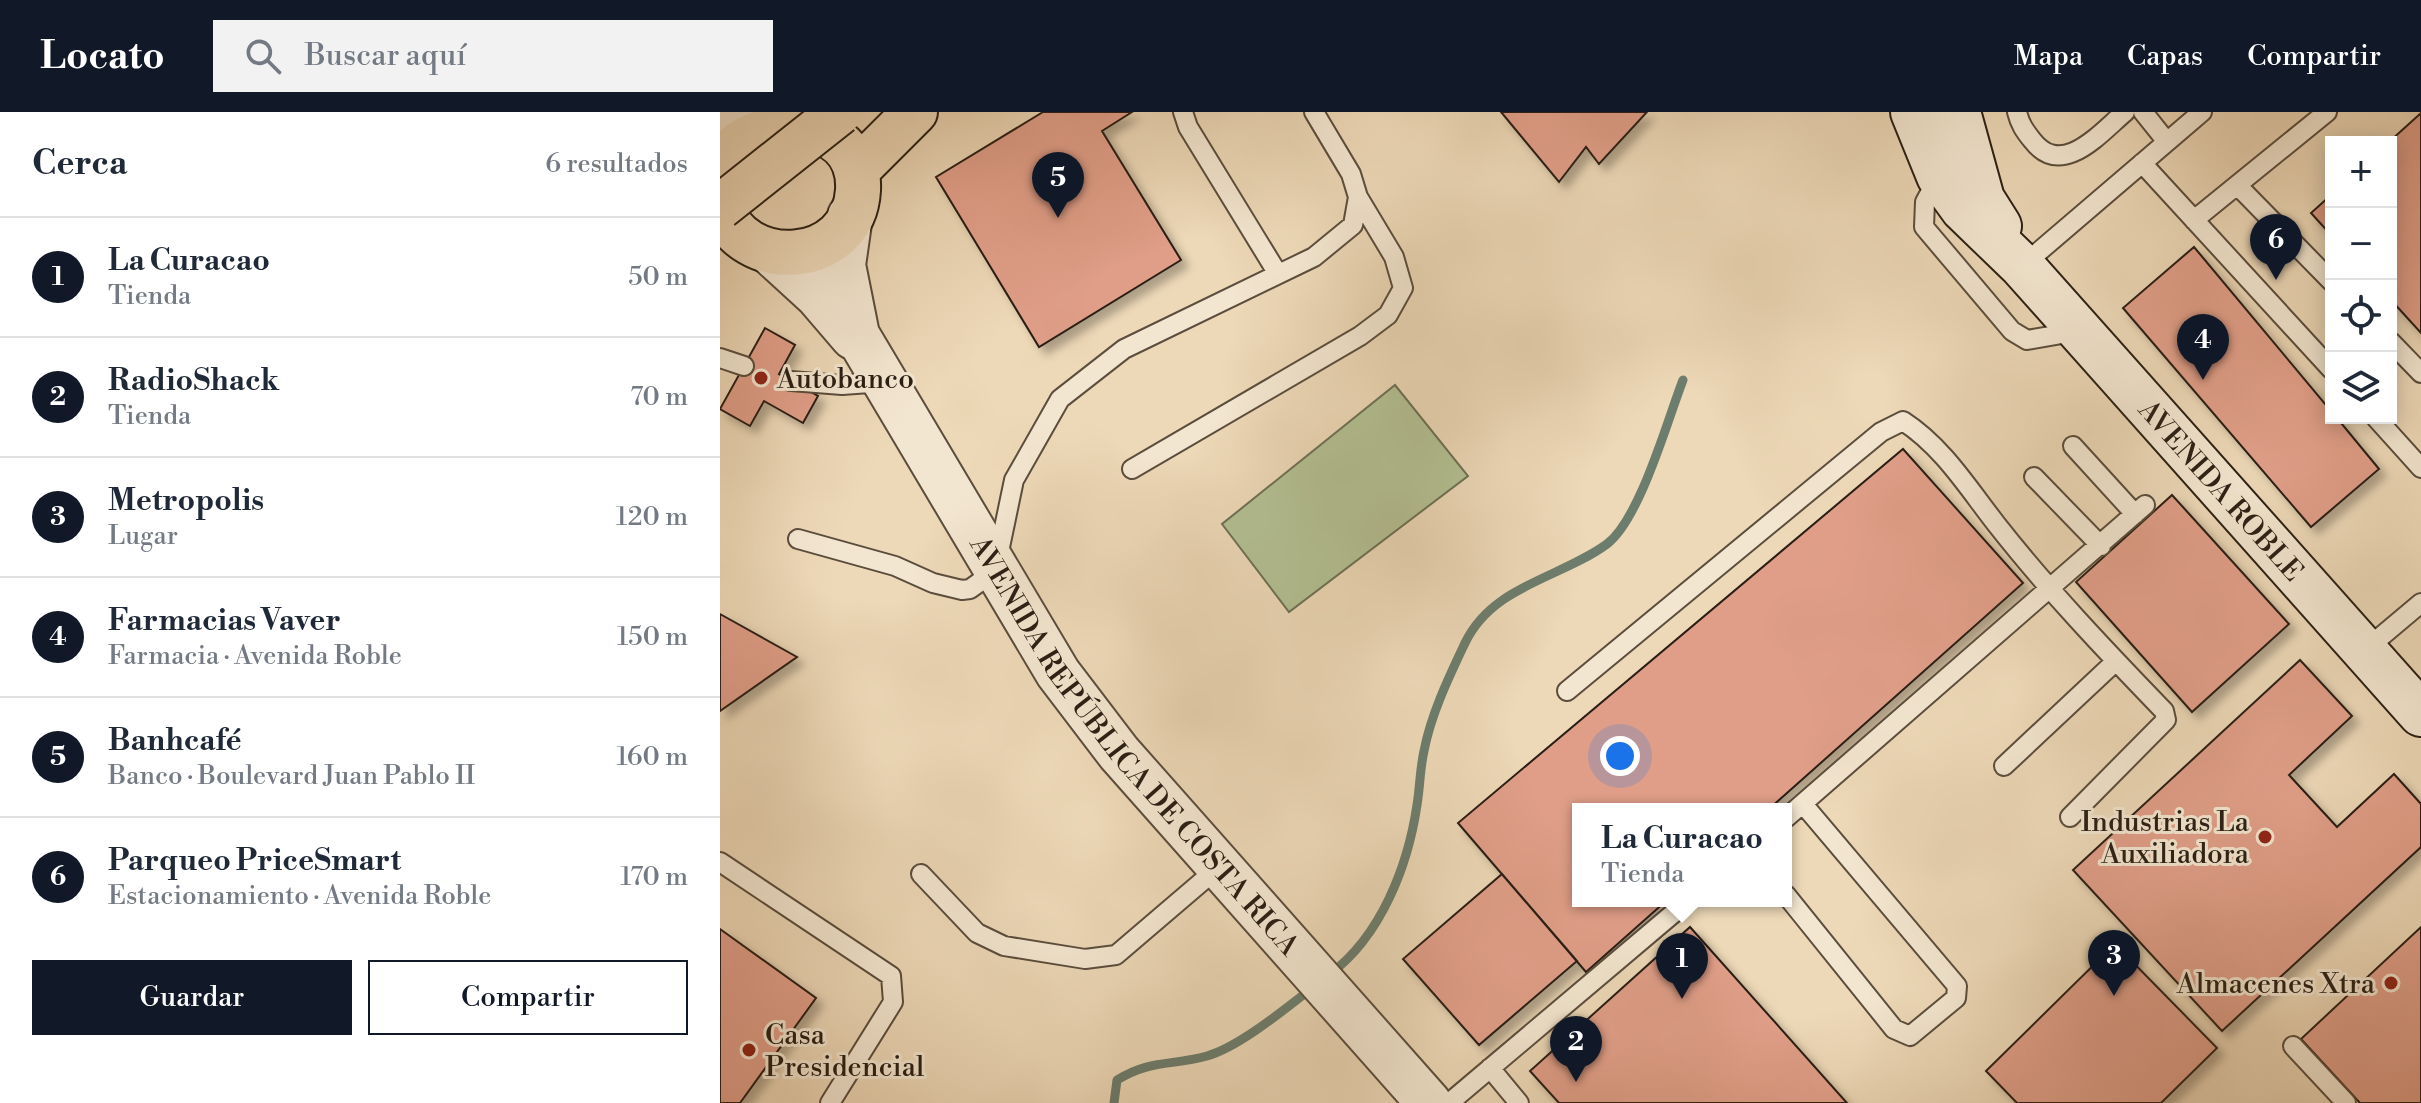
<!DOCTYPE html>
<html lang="es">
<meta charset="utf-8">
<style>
body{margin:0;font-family:"Libre Bodoni",serif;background:#f2f2f3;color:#1f2937}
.controls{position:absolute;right:24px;top:24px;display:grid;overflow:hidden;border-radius:0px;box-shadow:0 4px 20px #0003}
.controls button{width:72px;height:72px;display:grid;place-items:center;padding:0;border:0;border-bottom:2px solid #e0e1e3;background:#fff;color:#1f2937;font:40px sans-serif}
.you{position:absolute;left:900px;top:644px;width:28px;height:28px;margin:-20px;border:6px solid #fff;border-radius:50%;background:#1a73e8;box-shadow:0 0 0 12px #1a73e833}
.badge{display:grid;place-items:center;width:52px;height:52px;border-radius:50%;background:#111827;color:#fff;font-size:26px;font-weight:700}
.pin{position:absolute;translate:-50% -66px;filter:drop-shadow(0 2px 4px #0008)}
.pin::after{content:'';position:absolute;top:42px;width:28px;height:24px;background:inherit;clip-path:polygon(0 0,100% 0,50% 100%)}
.popup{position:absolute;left:852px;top:691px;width:220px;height:104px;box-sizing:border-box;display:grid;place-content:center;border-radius:0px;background:#fff;filter:drop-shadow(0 2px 6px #0005);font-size:26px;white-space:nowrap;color:#747a83}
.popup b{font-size:30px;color:#1f2937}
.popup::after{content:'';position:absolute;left:50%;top:100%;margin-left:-16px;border:16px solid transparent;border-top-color:#fff}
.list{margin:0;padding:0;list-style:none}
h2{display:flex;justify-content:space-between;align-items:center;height:104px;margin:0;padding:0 32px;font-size:34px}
h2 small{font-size:26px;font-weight:400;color:#747a83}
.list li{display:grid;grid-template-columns:52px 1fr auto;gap:24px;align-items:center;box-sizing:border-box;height:120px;padding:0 32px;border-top:2px solid #e0e1e3}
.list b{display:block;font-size:30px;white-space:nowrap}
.list p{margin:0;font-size:26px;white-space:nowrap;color:#747a83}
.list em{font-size:26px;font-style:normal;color:#747a83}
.actions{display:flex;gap:16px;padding:24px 32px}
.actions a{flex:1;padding:18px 0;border:2px solid #111827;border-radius:0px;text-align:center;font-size:28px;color:#111827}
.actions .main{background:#111827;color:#fff}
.icon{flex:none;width:44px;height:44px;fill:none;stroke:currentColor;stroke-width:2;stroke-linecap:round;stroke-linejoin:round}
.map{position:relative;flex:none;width:1701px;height:991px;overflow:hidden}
header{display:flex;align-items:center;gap:48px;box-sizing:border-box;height:112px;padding:0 40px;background:#111827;color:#fff}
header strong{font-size:38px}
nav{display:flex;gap:44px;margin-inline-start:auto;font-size:28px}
.search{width:560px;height:72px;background:#f2f2f3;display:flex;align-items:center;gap:20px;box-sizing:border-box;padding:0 28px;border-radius:0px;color:#747a83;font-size:30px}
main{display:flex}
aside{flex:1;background:#fff}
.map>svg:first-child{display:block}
</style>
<header>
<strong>Locato</strong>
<div class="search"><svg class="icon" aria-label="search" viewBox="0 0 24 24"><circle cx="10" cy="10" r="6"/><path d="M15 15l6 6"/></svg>Buscar aquí</div>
<nav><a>Mapa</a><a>Capas</a><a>Compartir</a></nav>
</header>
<main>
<aside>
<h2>Cerca<small>6 resultados</small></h2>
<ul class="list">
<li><span class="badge">1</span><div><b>La Curacao</b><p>Tienda</p></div><em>50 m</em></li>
<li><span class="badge">2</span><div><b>RadioShack</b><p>Tienda</p></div><em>70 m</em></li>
<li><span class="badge">3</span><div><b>Metropolis</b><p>Lugar</p></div><em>120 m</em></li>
<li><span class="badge">4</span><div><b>Farmacias Vaver</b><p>Farmacia · Avenida Roble</p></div><em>150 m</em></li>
<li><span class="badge">5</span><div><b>Banhcafé</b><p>Banco · Boulevard Juan Pablo II</p></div><em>160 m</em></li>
<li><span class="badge">6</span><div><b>Parqueo PriceSmart</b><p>Estacionamiento · Avenida Roble</p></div><em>170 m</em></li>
</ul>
<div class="actions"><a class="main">Guardar</a><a>Compartir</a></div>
</aside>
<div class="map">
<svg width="1701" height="991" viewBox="0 0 1701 991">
<defs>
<filter id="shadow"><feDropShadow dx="7" dy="7" stdDeviation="4" flood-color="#0004"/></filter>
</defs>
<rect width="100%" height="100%" fill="#edd8b7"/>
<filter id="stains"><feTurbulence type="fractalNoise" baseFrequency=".0025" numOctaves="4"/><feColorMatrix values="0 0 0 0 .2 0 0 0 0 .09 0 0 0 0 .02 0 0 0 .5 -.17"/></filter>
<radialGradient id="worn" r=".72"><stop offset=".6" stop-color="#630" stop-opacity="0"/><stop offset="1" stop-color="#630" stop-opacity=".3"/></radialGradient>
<path fill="#b3c093" stroke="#6e7054" stroke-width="2" d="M675,273L748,364L569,500L502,412Z"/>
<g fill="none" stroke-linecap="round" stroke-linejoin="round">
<path stroke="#6d7d6d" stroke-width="9" d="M610,862C661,824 688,754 697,693C700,675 700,656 704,639C711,602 729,565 745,531C773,473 839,467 887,432C920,407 947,309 963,268
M394,991L397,968C431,947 452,954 487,944C519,935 565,897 592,876"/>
</g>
<path fill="#e09e88" stroke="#2a1f14" stroke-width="2" filter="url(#shadow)" d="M323,0H412L382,19L461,148L319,235L216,65Z
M781,0H927L879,52L866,35L839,70Z
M1701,1V221L1671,188L1669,30Z
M1611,83V123L1591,101Z
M1474,135L1611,299V306H1617L1659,357L1591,415L1403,196Z
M45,216L75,233L59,262L98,284L83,311L44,289L30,314L0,297Z
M1183,337L1303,471L1049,697H858V789H946L866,860L738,711Z
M1452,383L1569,512L1472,600L1356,470Z
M0,502L77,545L0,599Z
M1580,548L1632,604L1569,663L1617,715L1674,662L1701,692V735L1502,919L1353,758Z
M782,762L857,849L759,933L683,847Z
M970,815L1127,991H839L810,959Z
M1701,815V991H1640L1581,927Z
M0,817L96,886L20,991H0Z
M0,817L96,886L20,991H0Z
M1395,832L1497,936L1441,991H1297L1266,959Z"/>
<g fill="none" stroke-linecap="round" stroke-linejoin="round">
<g stroke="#5b4d3d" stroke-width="22">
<path id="service" d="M463,0L468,15L558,162
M1297,0C1300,12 1304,18 1312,28C1342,67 1379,22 1405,0
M1423,0L1447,30
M1422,51L1611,257
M1218,66L1205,90L1204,115L1292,219L1307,228L1359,219
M1517,73L1611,169
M1474,108L1607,0
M1302,154L1482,0
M1671,230L1701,261
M0,246L24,254
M71,269L122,273L164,270
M1656,306L1701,356
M1353,334L1415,402
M412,357L640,224L668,203L683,176L674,145L638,85
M1314,365L1381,434
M78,427L175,454L213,471L242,478L250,477L275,459L294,368L340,287L404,237L594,145L633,113L638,85L631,62L594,0
M1645,538L1701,491
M847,579L1161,320L1183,309C1223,335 1248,376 1277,413C1328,478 1387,540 1444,599L1446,608L1350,705
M1284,654L1396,549
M1066,706L1425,393
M0,750L171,864L173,890L110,991
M201,762L257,821L284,834L365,847L396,843L499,755
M1066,783L1174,917L1190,924L1236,886L1237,874L1083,692
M1573,934L1626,991
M770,956L799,991
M729,991L968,789"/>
</g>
<g stroke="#5b4d3d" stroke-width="48">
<g id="tertiary">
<path d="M11,30L13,0"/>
<path id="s1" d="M130,104L123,153L137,223L338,561L399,641L709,991"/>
<path d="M51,141L97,183L133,225"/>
</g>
</g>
<g stroke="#2a1f14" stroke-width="48">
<g id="secondary">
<path id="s2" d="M1193,0L1219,64L1243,97L1302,154L1701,602"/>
<path d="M1238,0L1262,87L1279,114"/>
</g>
</g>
<g stroke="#2a1f14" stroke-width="48">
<path id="primary" d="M0,52C31,0 142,0 138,78C134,155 21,163 0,92
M137,58L195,0"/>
</g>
<use href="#service" stroke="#f3e6d0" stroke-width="18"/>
<use href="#tertiary" stroke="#f3e6d0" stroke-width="44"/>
<use href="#secondary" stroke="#f3e6d0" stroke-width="44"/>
<use href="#primary" stroke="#edd8b7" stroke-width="44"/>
<g stroke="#2a1f14" stroke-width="48" stroke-linecap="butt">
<path id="primary-bridge" d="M0,95L120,0"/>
</g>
<use href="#primary-bridge" stroke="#edd8b7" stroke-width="44"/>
</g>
<g fill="#8f2418" stroke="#f3e6d0" stroke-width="3">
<circle cx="41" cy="266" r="8"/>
<circle cx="1545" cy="725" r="8"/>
<circle cx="1671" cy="871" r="8"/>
<circle cx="29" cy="938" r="8"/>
</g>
<g text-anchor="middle" stroke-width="6" stroke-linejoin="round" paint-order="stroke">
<g font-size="28" fill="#2a1f14" stroke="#f3e6d0" text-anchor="start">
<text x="57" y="276">Autobanco</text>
<text x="1529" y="719" text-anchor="end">Industrias La<tspan x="1529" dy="32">Auxiliadora</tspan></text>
<text x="1655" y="881" text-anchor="end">Almacenes Xtra</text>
<text x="45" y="932">Casa<tspan x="45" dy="32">Presidencial</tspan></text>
</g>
<g font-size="28" fill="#2a1f14" stroke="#f3e6d0">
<text dy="10" stroke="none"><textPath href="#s2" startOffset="492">AVENIDA ROBLE</textPath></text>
<text dy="10" stroke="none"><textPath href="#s1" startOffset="618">AVENIDA REPÚBLICA DE COSTA RICA</textPath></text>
</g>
</g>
<rect width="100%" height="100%" filter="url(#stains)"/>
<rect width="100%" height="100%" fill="url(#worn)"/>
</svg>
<div class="controls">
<button>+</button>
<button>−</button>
<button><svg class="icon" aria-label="locate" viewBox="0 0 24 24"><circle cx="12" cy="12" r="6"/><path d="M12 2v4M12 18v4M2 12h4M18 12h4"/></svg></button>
<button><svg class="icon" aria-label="layers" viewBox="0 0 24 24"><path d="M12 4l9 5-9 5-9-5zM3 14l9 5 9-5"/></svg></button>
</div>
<div class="you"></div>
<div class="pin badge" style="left:962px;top:887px">1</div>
<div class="popup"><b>La Curacao</b>Tienda</div>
<div class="pin badge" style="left:856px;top:970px">2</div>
<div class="pin badge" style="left:1394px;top:884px">3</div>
<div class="pin badge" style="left:1483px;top:268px">4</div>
<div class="pin badge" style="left:338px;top:106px">5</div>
<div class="pin badge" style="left:1556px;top:168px">6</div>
</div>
</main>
